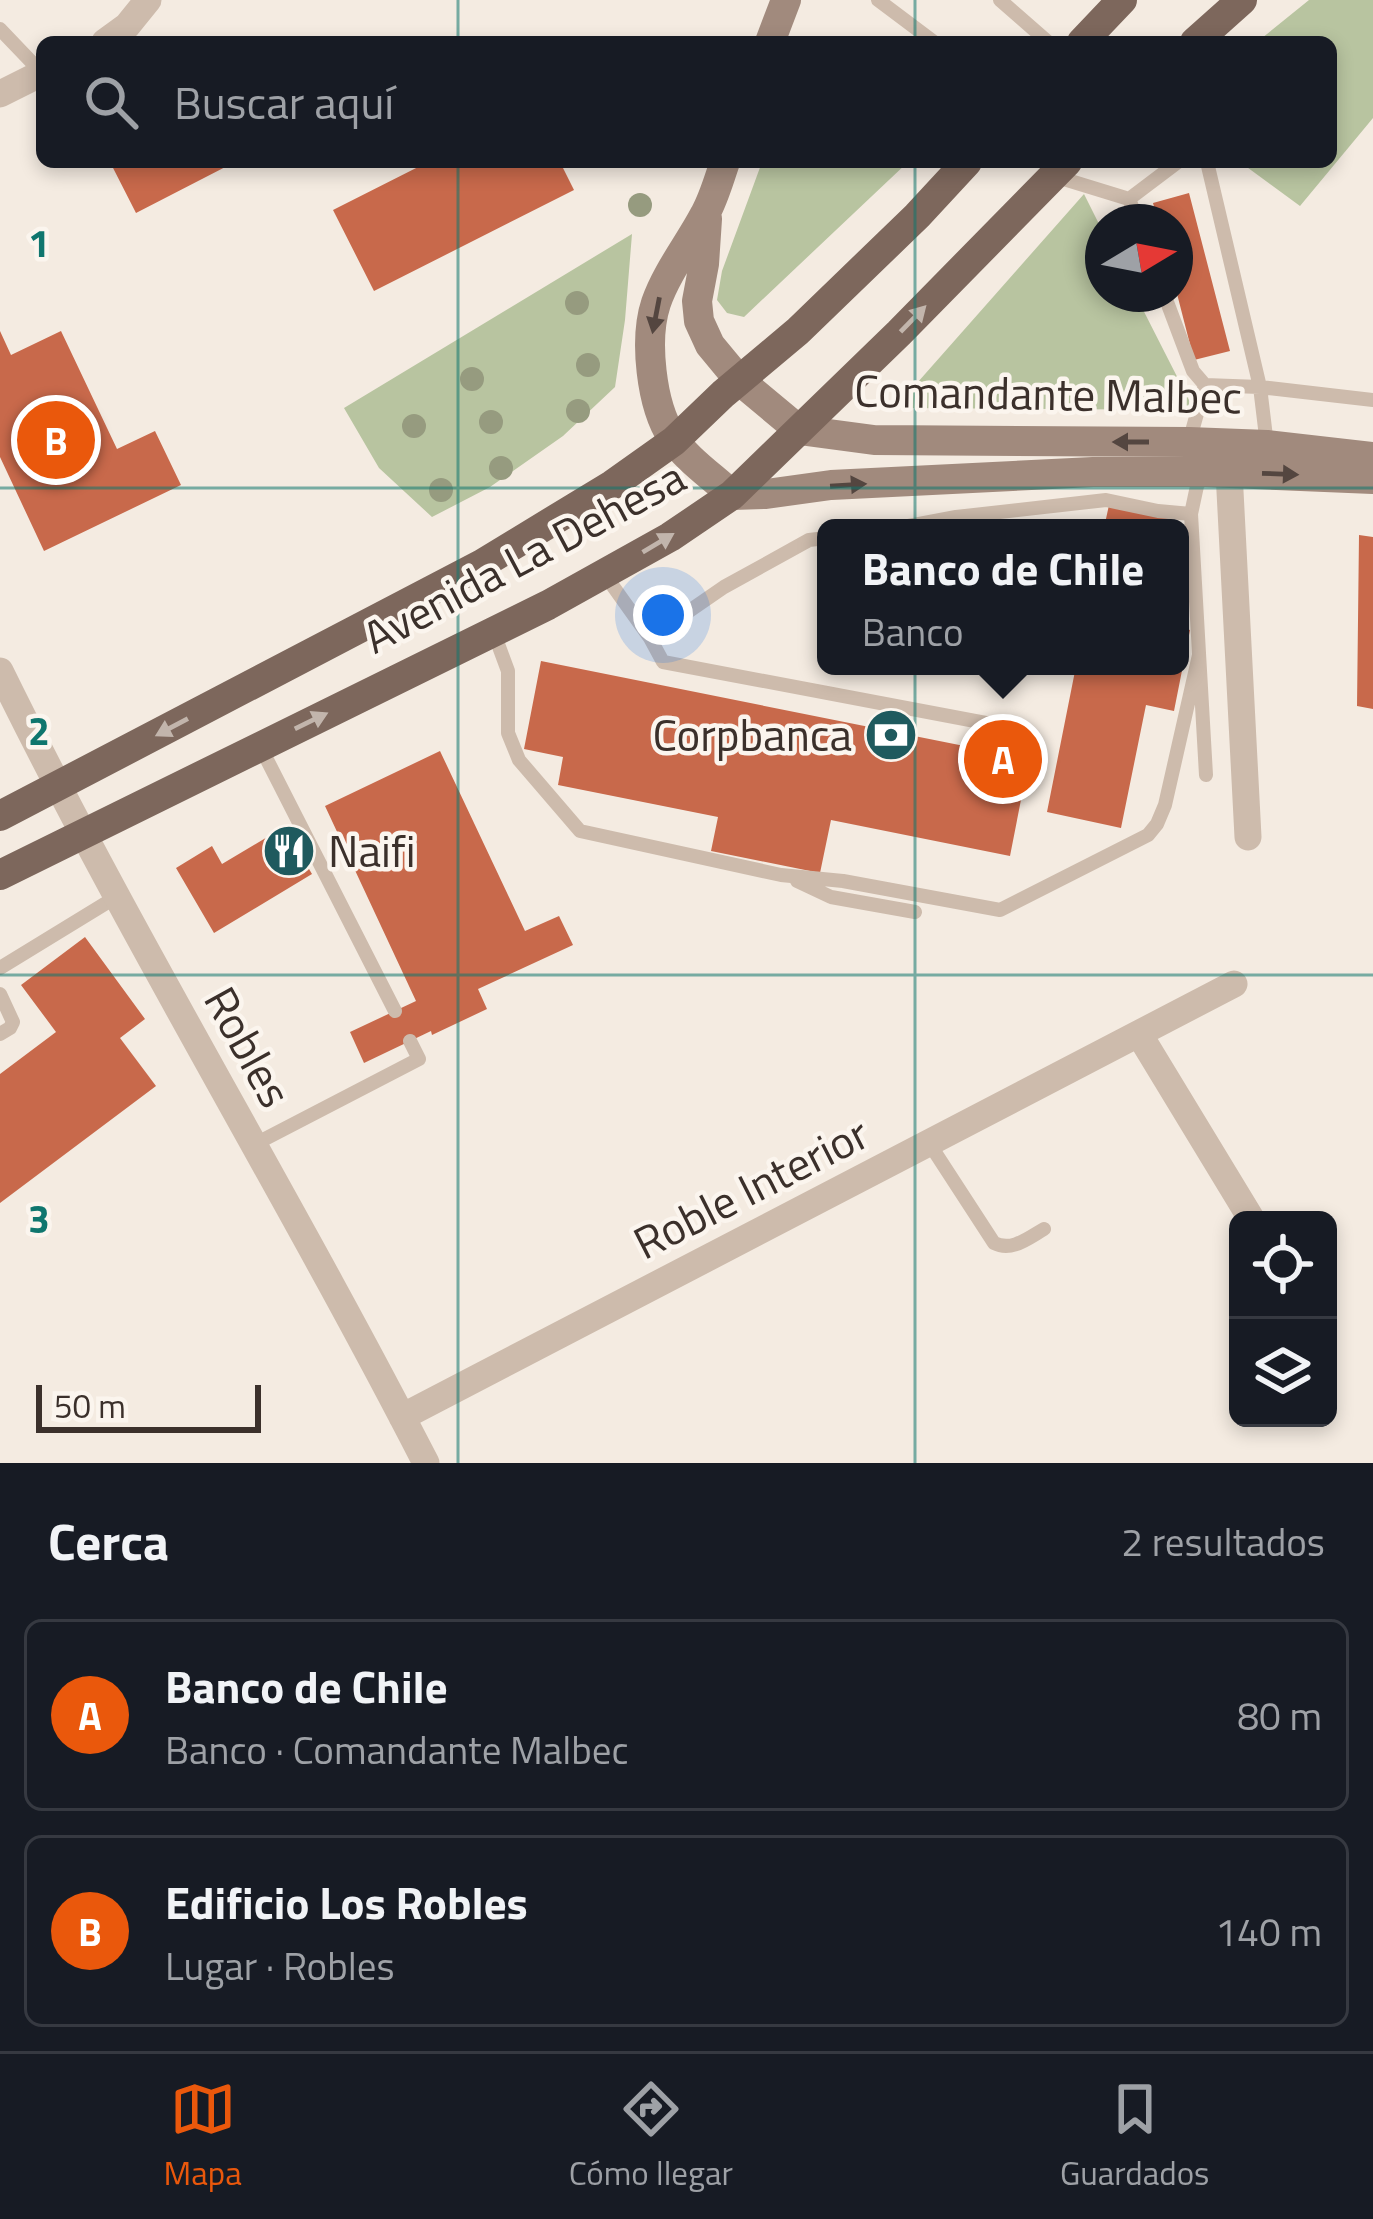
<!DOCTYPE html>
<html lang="es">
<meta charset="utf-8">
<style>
body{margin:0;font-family:"Titillium Web",sans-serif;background:#242831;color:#f1f3f6}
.controls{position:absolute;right:36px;bottom:36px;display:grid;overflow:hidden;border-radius:18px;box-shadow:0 6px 18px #0003}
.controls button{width:108px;height:108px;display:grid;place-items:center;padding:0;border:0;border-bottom:3px solid #363941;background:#171b24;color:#f1f3f6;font:60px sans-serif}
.compass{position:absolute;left:1085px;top:204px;width:108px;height:108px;border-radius:50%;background:#171b24;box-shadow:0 6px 18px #0003;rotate:80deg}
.scale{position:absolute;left:36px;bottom:30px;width:225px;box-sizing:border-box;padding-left:12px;border:6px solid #3b302b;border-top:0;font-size:33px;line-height:42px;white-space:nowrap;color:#3b302b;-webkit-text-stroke:9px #fbf5ee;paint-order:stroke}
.you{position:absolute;left:663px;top:615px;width:42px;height:42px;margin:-30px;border:9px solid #fff;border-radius:50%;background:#1a73e8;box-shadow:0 0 0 18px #1a73e833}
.badge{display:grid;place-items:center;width:78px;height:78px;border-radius:50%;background:#ea580c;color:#fff;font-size:39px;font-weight:700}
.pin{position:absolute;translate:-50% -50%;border:6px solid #fff;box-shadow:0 3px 12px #0006}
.popup{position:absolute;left:817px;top:519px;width:372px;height:156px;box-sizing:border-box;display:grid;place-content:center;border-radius:18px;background:#171b24;filter:drop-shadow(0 3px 9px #0005);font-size:39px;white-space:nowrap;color:#9ea1a6}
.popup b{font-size:45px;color:#f1f3f6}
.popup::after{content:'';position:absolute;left:50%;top:100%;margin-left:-24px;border:24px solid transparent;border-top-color:#171b24}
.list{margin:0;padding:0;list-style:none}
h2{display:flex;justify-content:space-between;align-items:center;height:156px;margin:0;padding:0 48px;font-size:51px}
h2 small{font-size:39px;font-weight:400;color:#9ea1a6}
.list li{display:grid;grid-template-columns:78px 1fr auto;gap:36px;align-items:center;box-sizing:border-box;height:192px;margin:0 24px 24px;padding:0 24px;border:3px solid #363941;border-radius:18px}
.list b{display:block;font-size:45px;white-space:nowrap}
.list p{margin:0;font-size:39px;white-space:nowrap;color:#9ea1a6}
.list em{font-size:39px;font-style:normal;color:#9ea1a6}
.icon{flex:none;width:66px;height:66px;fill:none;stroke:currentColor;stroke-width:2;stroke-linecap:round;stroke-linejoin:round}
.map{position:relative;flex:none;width:1373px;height:1463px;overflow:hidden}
.search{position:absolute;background:#171b24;box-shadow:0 6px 18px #0003;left:36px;right:36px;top:36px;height:132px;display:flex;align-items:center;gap:30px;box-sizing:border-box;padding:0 42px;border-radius:18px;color:#9ea1a6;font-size:45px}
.sheet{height:588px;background:#171b24}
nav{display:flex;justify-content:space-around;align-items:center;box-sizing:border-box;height:168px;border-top:3px solid #363941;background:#171b24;font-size:33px;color:#9ea1a6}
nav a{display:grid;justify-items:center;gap:6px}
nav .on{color:#ea580c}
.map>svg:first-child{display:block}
</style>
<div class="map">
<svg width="1373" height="1463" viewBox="0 0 1373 1463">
<rect width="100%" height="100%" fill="#f4ebe1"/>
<path fill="#b8c4a0" d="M1309,0H1373V118L1300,206L1240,162H1331V42H1257Z
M762,162H908L744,317L727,313L717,300L722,271Z
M1084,194L1103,232V294H1135L1194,410L895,408Z
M632,234L625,320L615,387L563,436L490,487L432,517L379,468L344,408Z"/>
<path fill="#c8694b" d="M110,162H235L136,213Z
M428,162H560L574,190L374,291L333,210Z
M1189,193L1230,351L1194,360L1175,286V222H1158L1153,203Z
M0,331L11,355L61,331L117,449L155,431L181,485L44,551L0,457Z
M1109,505L1171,517L1169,528H1104Z
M1359,535L1373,537V709L1357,706Z
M1180,627L1190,630L1174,711L1146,705L1121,828L1047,812L1076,666H1180Z
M541,661L1029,759L1010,856L831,820L820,873L711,851L718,817L558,785L563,757L524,749Z
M440,751L525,931L559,916L573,945L478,989L487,1009L432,1035L431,1031L364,1063L350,1032L416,1001L325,806Z
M284,827L312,874L214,933L176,868L212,846L222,864Z
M85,937L145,1019L120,1038L156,1086L0,1203V1074L56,1032L21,985Z"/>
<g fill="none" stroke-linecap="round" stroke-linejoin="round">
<path stroke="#cdbbac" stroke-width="14" d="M878,0L934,42
M1000,0L1048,42
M0,29L42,73
M1207,162L1260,387L1267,445
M1054,176L1129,199
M1129,199L1178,162
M1129,199L1138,222
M1164,294L1193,371L1205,385L1260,387L1373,400
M1189,442L1205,385
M1203,476L1197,486L1191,514L1206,775
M898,528L956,517L1106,500L1158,511L1191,514
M605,575L650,638L663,662L991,724
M491,633L498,644L508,671V733L519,760L580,831L781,875L843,881L1000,910L1148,835L1157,824L1165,805L1199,655
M650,638L724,587L809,540L826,538
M260,746L395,1011
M797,881L831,897L915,912
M0,968L116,897
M0,994L13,1022L10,1028L0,1034
M929,1143L994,1243C1012,1252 1028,1238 1044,1229
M255,1144L419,1059L410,1041"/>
<path stroke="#cdbbac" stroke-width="27" d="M105,42L127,26L148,0
M0,94L42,73
M1229,472L1248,837
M0,671C132,940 289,1196 426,1463
M1139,1034L1252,1220
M402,1417L1234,984"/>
<path stroke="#a18a7d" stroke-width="30" d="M770,42L786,0
M725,162C719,179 714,198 705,214C690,243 667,271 656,303C644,339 651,405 672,437C686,459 713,477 732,495L766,494L831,485L1093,472H1206L1373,479
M707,219L704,264L697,301L699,321L710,345L739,380L799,430L874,440L1189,442L1267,445L1373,457"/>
<path stroke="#7d675c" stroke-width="30" d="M1082,42L1122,0
M1195,42L1242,0
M0,816L482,564L612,485L674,441L723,394L798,331L917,216L967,162
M0,875L548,605L670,537L732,495L899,333L1067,162"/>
</g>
<g fill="#969b7f">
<circle cx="640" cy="205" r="12"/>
<circle cx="577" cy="303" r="12"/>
<circle cx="588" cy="365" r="12"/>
<circle cx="472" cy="379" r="12"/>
<circle cx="578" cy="411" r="12"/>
<circle cx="491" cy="422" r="12"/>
<circle cx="414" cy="426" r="12"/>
<circle cx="501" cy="468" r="12"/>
<circle cx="441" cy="490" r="12"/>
</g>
<defs><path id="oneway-solid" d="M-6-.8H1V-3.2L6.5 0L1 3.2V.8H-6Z" transform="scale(3)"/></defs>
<g fill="#544640">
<use href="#oneway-solid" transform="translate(656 315) rotate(101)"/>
<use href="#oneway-solid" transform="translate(1131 442) rotate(-180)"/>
<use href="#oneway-solid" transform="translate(1280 474) rotate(2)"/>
<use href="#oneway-solid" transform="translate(848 485) rotate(-4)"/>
</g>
<g fill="#c2b5ac">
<use href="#oneway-solid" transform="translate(913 319) rotate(-46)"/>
<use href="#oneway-solid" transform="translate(658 543) rotate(-31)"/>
<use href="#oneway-solid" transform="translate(311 721) rotate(-26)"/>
<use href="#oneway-solid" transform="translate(172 727) rotate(152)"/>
</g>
<path fill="none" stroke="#0f766e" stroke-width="3" stroke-opacity="0.55" d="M458,0V42M915,0V42M458,162V1463M915,162V1463M0,488H1373M0,975H1373"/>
<defs>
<g id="bank-disc" transform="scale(2.7)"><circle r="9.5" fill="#1f5a5e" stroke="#fbf5ee"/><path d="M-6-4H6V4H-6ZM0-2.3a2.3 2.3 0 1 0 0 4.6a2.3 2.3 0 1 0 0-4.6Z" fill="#fff"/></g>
<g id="restaurant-disc" transform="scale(2.7)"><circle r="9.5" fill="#1f5a5e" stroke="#fbf5ee"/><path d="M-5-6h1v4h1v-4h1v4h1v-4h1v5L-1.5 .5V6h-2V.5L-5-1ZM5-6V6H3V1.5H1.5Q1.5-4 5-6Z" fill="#fff"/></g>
</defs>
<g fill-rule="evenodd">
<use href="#bank-disc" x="891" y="735"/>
<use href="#restaurant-disc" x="289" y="851"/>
</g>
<g text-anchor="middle" stroke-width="9" stroke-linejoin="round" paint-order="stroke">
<g font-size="45" fill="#3b302b" stroke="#fbf5ee">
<text transform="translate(1048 394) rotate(1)" y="16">Comandante Malbec</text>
<text transform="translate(524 557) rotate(-28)" y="16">Avenida La Dehesa</text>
<text transform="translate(248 1047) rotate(61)" y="16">Robles</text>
<text transform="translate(751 1188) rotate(-27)" y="16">Roble Interior</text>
</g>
<g font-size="45" fill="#3b302b" stroke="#fbf5ee" text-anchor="end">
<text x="852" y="751">Corpbanca</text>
<text x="328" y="867" text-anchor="start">Naifi</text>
</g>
</g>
<g font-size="39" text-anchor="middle" font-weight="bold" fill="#0f766e" stroke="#fbf5ee" stroke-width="9" stroke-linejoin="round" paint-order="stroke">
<text x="39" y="257">1</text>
<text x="39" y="745">2</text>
<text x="39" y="1233">3</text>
</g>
</svg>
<div class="controls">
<button><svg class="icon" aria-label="locate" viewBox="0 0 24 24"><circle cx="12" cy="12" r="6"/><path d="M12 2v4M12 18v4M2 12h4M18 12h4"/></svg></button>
<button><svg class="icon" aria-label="layers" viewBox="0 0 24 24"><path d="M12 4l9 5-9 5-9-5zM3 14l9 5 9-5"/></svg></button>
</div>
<svg class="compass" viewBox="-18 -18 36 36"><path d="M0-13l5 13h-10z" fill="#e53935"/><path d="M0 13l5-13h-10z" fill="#9ea1a6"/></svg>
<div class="scale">50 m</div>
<div class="you"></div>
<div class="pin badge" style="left:1003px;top:759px">A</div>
<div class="popup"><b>Banco de Chile</b>Banco</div>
<div class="pin badge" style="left:56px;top:440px">B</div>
<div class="search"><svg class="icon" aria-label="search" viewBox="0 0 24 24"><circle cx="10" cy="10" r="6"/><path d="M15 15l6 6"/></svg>Buscar aquí</div>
</div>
<section class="sheet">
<h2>Cerca<small>2 resultados</small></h2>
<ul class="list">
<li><span class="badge">A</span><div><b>Banco de Chile</b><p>Banco · Comandante Malbec</p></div><em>80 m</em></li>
<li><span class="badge">B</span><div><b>Edificio Los Robles</b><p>Lugar · Robles</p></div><em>140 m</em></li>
</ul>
</section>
<nav>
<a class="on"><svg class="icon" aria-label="map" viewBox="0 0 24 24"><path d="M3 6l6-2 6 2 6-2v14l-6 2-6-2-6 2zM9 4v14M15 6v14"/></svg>Mapa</a>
<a><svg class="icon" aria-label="directions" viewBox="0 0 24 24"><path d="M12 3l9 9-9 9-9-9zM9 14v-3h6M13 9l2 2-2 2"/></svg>Cómo llegar</a>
<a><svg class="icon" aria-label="saved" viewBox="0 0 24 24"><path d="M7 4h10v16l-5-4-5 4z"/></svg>Guardados</a>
</nav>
